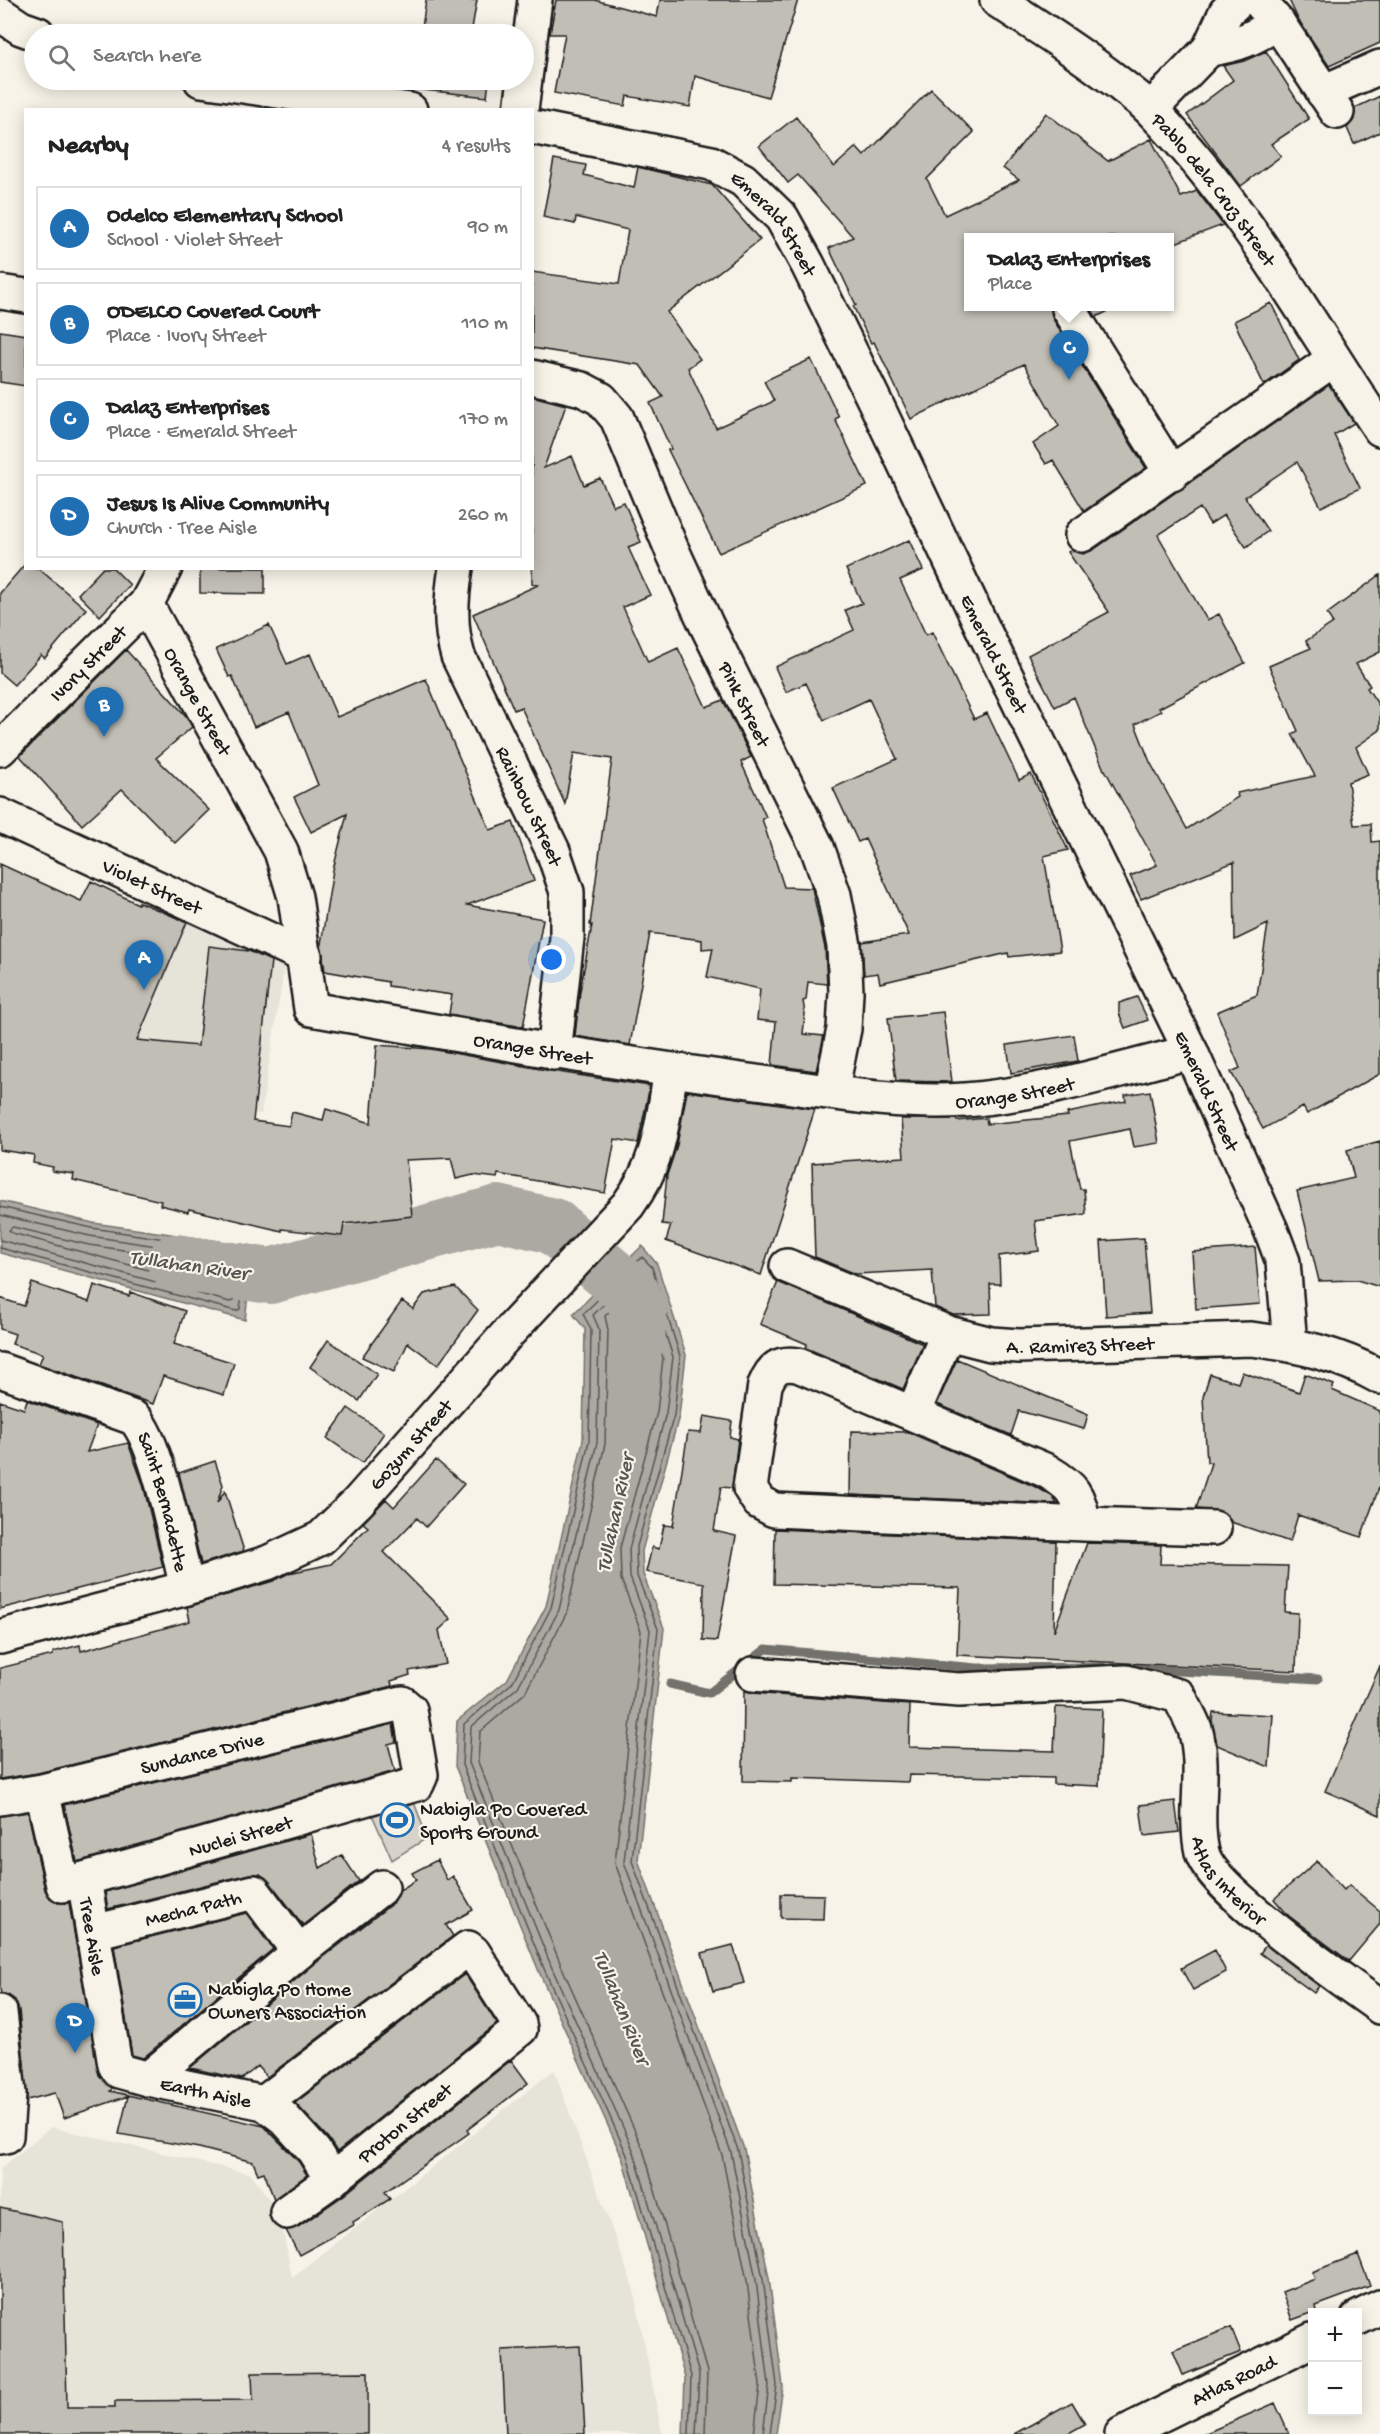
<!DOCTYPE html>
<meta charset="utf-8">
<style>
body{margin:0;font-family:"Gochi Hand",sans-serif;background:#f2f2f2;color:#222}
.controls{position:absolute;right:18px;bottom:18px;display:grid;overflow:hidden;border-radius:0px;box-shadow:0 3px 15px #0003}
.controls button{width:54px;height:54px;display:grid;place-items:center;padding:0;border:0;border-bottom:2px solid #e0e0e0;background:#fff;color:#222;font:30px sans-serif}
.you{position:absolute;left:552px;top:960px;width:21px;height:21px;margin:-15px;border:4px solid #fff;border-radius:50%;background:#1a73e8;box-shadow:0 0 0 9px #1a73e833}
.badge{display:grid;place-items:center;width:39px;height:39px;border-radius:50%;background:#1f6fb2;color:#fff;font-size:20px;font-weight:700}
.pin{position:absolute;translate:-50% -50px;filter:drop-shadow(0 2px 3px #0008)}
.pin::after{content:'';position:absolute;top:32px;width:21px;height:18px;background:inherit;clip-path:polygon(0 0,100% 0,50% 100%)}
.popup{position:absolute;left:964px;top:233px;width:210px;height:78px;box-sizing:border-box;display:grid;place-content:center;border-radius:0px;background:#fff;filter:drop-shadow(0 2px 4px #0005);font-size:20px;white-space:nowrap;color:#767676}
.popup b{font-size:22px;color:#222}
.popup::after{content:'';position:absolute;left:50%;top:100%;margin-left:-12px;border:12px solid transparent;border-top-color:#fff}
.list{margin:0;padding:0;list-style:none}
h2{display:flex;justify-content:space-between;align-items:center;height:78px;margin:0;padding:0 24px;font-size:26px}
h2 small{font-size:20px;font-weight:400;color:#767676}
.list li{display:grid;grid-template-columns:39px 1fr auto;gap:18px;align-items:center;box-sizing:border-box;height:84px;margin:0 12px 12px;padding:0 12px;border:2px solid #e0e0e0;border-radius:0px}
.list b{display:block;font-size:22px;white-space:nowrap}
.list p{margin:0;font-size:20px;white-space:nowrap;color:#767676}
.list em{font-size:20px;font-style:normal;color:#767676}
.icon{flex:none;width:33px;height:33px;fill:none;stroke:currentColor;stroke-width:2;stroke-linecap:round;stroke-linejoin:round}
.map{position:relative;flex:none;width:1380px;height:2434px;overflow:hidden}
.search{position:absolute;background:#fff;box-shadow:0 3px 15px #0003;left:24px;top:24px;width:510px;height:66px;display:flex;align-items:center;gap:15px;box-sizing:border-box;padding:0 21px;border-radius:33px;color:#767676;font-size:22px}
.panel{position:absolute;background:#fff;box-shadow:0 3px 15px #0003;left:24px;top:108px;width:510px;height:462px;border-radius:0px}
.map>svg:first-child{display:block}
</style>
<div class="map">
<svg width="1380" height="2434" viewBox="0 0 1380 2434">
<rect width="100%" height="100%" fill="#f7f3e8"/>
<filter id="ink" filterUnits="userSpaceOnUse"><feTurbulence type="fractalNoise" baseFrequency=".0167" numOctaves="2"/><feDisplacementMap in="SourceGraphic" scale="12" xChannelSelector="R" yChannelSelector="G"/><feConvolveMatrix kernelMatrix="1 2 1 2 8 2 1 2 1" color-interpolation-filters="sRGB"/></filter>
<g filter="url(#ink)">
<path fill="#e6e3d9" d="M139,891L286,957L261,1114L0,1085V1003L102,977Z
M554,2070L634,2290L662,2434H0V2169L51,2127L251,2174L280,2214L292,2278Z"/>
<path fill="#d7d3cb" stroke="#7a7874" stroke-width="1.5" d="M410,1791L427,1838L392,1860L366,1801Z"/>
<path fill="#aca9a2" stroke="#72716c" stroke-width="1.5" d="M0,1201L93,1223L254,1246L245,1320L0,1253Z
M642,1246L657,1264L686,1355L679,1416L642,1551L643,1574L664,1628L638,1860L744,2149L769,2278L783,2386L776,2434H683L685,2378L622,2157L540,1974L455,1766L457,1721L507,1680L546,1606L583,1440L585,1329L573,1314Z"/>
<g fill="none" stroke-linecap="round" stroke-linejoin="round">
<path stroke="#565452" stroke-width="1.5" d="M0,1207L92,1228L245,1251L247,1254L240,1309L236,1311L0,1248
M0,1215L90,1236L236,1258L238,1260L234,1300L230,1302L0,1240
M13,1227L89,1245L226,1265L228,1268L226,1288L222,1290L12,1233L9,1230Z
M689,2434L691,2376L627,2155L545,1971L462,1765L464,1724L512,1683L551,1608L589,1441L591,1329L583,1314L642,1257L652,1267L680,1356L674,1415L636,1550L637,1576L658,1629L632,1861L738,2150L763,2279L777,2385L770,2434
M696,2434L699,2374L634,2152L552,1968L469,1763L471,1727L518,1687L559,1610L597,1442L599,1329L593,1315L641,1268L645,1271L673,1357L666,1413L629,1549L630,1577L650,1630L624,1862L731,2152L756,2280L769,2385L763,2434
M705,2434L707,2372L643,2149L561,1965L478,1762L480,1732L525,1693L567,1612L605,1444L608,1330L605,1316L637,1284L641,1286L663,1358L657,1412L620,1548L621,1579L641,1631L615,1863L722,2155L747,2281L760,2385L754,2434"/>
<path stroke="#72716c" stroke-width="9" d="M1126,1668L1318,1679
M670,1684L709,1693L766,1649L977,1668L1103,1667"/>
<path stroke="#aca9a2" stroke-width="56" d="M175,1262L270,1276L498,1213L553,1226L631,1292L639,1312L637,1341"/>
</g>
<path fill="#c0beb5" stroke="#1c1c1c" stroke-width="1.5" d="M426,0H477L471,34H421Z
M556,0H595L657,17L660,0H798L768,97L695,76L690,107L627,96L625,106L554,93L565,34H550Z
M1289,0H1380V43L1329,66L1298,19Z
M1266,51L1309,119L1271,144L1281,156L1241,186L1187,115L1233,80L1223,66L1244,61Z
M416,80H489L487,97L415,89Z
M931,89L974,132L927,179L945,215L1019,180L1003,168L1046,113L1108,161L1151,139L1181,197L1197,191L1223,225L1170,245V237H969V306H1051L1053,319L1146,468L1084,511L1053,460L1046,464L1033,444L1059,426L1024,364L911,419L874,342L871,343L853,306L856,305L829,248L853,237L798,175L788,183L759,146L796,117L834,167L856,147L864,156Z
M1380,96V132L1354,144L1347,128L1354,120L1355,108Z
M554,159L586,165L584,175L634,188L638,167L712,185L760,240L667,312L700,359L688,368L716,428L774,401L764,381L811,359L839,417L835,419L867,486L719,553L668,450L671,449L650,403L663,397L640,365L532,348V272L619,284L628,230L576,217L575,224L543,217Z
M1271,303L1299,360L1264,385L1234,321Z
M1090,306H1119L1096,317Z
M0,331L26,335V386L0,382Z
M1329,385L1354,423L1334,435L1360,488L1321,507L1297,462L1245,497L1268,531L1246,547L1224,515L1210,524L1200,508L1158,535L1207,620L1219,614L1245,663L1159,708L1161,711L1135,724L1150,762L1187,829L1238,797L1237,793L1315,776L1292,734L1298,731L1269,666L1311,648L1306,641L1333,623L1327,614L1380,575V652L1356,664L1370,686L1367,688L1380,707V730L1356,747L1368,774L1348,782L1354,825L1371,824L1372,842L1380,841V1074L1307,1114L1303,1107L1263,1129L1231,1072L1240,1068L1217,1012L1257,995L1268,924L1235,940L1234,862L1141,899L1130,876L1157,865L1105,770H1104L1074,697L1055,707L1028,655L1109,612L1068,552L1071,550L1083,554L1093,550Z
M532,396L566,405L544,468L572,456L584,485L600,478L613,506L624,502L641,542L628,547L650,595L623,607L648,662L678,648L706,707L723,700L751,757L741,762L766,817L762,819L784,887L812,888L825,948L827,984L808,982L806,1000L803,1001L805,1014L803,1034L824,1036L816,1071L772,1065L776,1022L757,1020L760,989L707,977L713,948L702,949V940L650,933L630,1045L575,1036L580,991L592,925H590L612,759L574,753L565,804L521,707L514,710L473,614L538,585L532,584Z
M909,540L923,570L900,580L926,635L932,632L974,719L987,713L1019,780L1031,774L1068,850L1044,856L1060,951L1009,957L1008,953L880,983L878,973L864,975L862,942L909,935L865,839L858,842L833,788L897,759L869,699L824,720L806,683L786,692L775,667L854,630L845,610L862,603L846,569Z
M26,563V568H38L86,609L45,658L41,655L14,685L0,673V593Z
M103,568H113L130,585L100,616L78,594Z
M200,568H265V594L200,593Z
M269,625L287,664L310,654L337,717L426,679L490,830L513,822L534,881L467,905L543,919L523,1027L449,1014L452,995L388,986V982L325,971L321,944L333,870L347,814L311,832L294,797L318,785L289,712L254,727L232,676L229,677L216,649Z
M126,650L186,716L192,727L156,758L209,810L175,843L122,789L82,825L20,756Z
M0,864L81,901L91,881L138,904L139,902L187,922L137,1040L198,1046L209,946L249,951L271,961L253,1121L289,1126L292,1112L323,1120L326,1109L371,1123L377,1045L431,1049L551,1071L650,1086L638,1143L615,1139L605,1193L498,1174L497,1178L473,1175L456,1179L451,1158L406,1160L412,1216L344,1224L342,1236L282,1229V1231L189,1209L188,1212L160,1205L161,1201L73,1180L74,1174L52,1171L53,1167L33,1163L34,1155L0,1150Z
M1137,997L1148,1020L1125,1028L1119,1013V1003Z
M943,1012L952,1082L896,1081L888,1018Z
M1074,1035L1078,1061L1011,1073L1007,1045Z
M687,1091L815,1109L761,1275L666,1241L671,1225L662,1224L667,1175L677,1145Z
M1150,1091L1159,1143L1134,1147L1130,1129L1070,1141L1080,1189H1084L1086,1214L1035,1221L1039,1251L999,1256L1000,1284H990L991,1314L953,1315L935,1307L932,1270L856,1274L815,1257L812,1163L904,1157L901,1119H956L957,1121L986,1118L987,1124L1068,1116L1067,1113L1126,1101L1125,1095Z
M1380,1141V1287L1357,1280L1319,1281L1297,1191L1354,1178L1347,1150Z
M1144,1238L1150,1313L1106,1316L1101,1241Z
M1255,1247L1260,1304L1196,1309L1192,1252Z
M778,1282L923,1344L903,1389L806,1348L807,1344L760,1324Z
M32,1283L89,1302L94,1285L129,1296L130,1292L185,1311L174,1344L234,1363L224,1395L163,1376L153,1404L39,1364L43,1354L12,1344L15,1334L0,1329V1298L24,1306Z
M455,1287L478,1310L438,1365L408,1343L394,1372L362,1357L402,1301L413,1309L424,1294Z
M328,1340L377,1374L359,1401L310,1367Z
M957,1359L1088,1414L1084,1429L1019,1411L1011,1435L937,1404Z
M1242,1372L1299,1392L1305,1374L1334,1385L1332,1390L1380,1411V1485L1361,1537L1298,1515L1290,1542L1231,1522L1223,1512L1196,1509L1211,1463L1207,1462L1203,1397L1210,1374L1238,1383Z
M27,1400L97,1425L87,1452L128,1443L143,1484L163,1567L0,1609V1401L24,1409Z
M348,1408L384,1433L363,1463L327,1438Z
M704,1416L732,1421L730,1437L738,1439L732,1488L721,1487L714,1531L736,1536L717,1641L703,1640L704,1583L646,1572L652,1547L659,1549L664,1525L673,1526L688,1432L701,1433Z
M851,1431L908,1432L1038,1488L1052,1496L1057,1504L850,1495Z
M436,1460L464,1484L426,1527L417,1518L384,1552L451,1619L439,1630L446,1664L409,1671L410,1675L391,1681L392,1686L38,1773L0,1779V1668L53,1655V1652L80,1645L81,1651L190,1621L187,1607L273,1581L289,1573L331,1564L368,1527L363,1523L386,1499L394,1507Z
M215,1461L223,1485L217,1503L225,1491L244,1551L201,1564L179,1473Z
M775,1529L1056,1541L1054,1631L1087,1543L1161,1545L1160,1564L1288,1566L1285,1612L1298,1613L1296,1671L957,1655L960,1588L774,1584Z
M1380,1666V1815L1325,1791Z
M744,1690L752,1693L910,1705L909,1747L1054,1751L1056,1707L1102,1709L1099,1786L1053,1784V1778L909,1775L908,1782L792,1778V1782L743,1781Z
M1213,1712L1273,1715L1269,1767L1217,1745L1212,1721Z
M393,1724L396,1742L388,1744L395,1771L77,1862L64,1805Z
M1175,1801L1179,1832L1144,1836L1140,1805Z
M28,1812L45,1890L50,1898L58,1903H69L99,2075L113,2088L110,2091L264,2126L299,2162L307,2175L274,2199L264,2172L258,2174L253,2162L199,2148L119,2134L128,2096L64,2118L55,2093L27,2100L19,2010L15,2000L8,1995L1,1994L0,1989V1816Z
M311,1834L320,1868L342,1855L359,1881L303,1925L269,1881L260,1874H249L108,1909L105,1892Z
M437,1860L447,1880L453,1876L473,1910L446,1925L453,1936L267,2077L258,2066L242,2079L190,2068L311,1967L394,1902L400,1890L416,1880L412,1873Z
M1317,1861L1344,1890L1349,1885L1380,1911V1924L1349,1961L1289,1916L1274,1899Z
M781,1894L824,1895L823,1919L781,1918Z
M246,1913L273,1949L143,2058L132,2055L114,1946Z
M733,1945L744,1983L713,1991L702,1953Z
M1266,1945L1319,1986L1314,1993L1260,1953Z
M1215,1950L1226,1972L1193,1990L1181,1968Z
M465,1974L497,2024L337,2152L328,2138L295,2103Z
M511,2060L528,2083L467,2130L469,2133L385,2192L390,2199L353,2222L354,2225L299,2255L286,2230L298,2227L344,2195Z
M0,2208L63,2222L67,2407H115V2401L253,2400L252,2373L368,2372V2434H0Z
M1358,2254L1370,2286L1316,2306L1317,2311L1292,2320L1282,2292L1315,2279L1312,2272Z
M1231,2327L1241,2352L1183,2375L1173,2351Z
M580,2346L585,2434H506L502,2350Z
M1072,2402L1085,2424L1067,2434H1014Z
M1275,2403L1289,2434H1204Z"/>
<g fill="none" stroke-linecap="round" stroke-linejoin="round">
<g stroke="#1c1c1c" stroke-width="38">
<g id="street">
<path d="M1258,0L1278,23L1337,112"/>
<path d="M0,14L21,28L38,34"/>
<path d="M1209,49C1240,45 1252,38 1278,23"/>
<path d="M201,80L410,110"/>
<path d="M1323,92L1380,67"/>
<path d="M1151,109L1209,49L1226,12L1239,0"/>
<path d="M521,110L535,0"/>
<path id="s1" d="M532,127L711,163L743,180L782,218L808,265L878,408L985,633L1191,1052L1271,1230L1283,1262L1290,1344"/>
<path d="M0,292L26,296"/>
<path d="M1069,309L1172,474"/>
<path id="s2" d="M532,377L582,389L601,399L617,418L672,550L706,624L817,847L834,895L844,946L846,992L844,1029L831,1092"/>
<path d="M1082,535L1334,359"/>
<path id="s3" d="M456,568C451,599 449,626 458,656L553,851L567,892V938L554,1053"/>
<path id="s4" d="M146,604L281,851L295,897L311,1009C457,1035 602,1061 749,1081C820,1090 894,1105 965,1100C1042,1094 1117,1070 1191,1052"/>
<path id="s5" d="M0,749L146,604L165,568"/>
<path id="s6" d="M0,815L305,956"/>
<path id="s7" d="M787,1266L948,1333L991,1344L1019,1346L1251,1339C1298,1345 1339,1354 1380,1377"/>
<path id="s8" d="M0,1370L134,1418C159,1444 177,1548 187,1588"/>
<path d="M913,1413L948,1333"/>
<path d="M1084,1524C1078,1494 1074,1487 1047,1471L798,1365C779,1362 772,1368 765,1385L750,1488L759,1502L774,1510L1084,1524L1214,1528"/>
<path id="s9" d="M0,1637L187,1588L267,1563L321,1538L358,1502L510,1331L628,1205C661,1160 662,1123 671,1070"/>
<path id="s10" d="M753,1674L959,1690L1126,1682L1179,1696C1184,1707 1191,1718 1195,1729C1207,1769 1193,1812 1202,1852C1211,1889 1344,1981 1380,2007"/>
<path id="s11" d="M0,1798L42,1791L402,1703L410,1710L421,1775L417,1784L63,1885L42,1791"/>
<path id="s12" d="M84,1879L115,2065L119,2071L148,2079L264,2103L284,2118L314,2151L332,2180"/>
<path id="s13" d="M94,1932L254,1892L299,1952"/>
<path d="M0,2012L9,2094L6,2136L0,2137"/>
<path d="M148,2079L299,1952L382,1887"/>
<path d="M264,2103L468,1948L473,1952L519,2024L520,2029L332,2180L287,2212"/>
</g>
</g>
<g stroke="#1c1c1c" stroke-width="38">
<g id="secondary">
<path id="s14" d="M997,0C1039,27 1081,54 1121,85C1131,93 1143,101 1152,111C1244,205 1307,320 1380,429"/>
<path d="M1358,2318L1380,2307"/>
<path id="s15" d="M1122,2434L1312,2340"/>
</g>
</g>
<use href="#street" stroke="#f7f3e8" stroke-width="33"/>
<use href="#secondary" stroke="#f7f3e8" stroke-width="33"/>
</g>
</g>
<defs>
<g id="stadium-ring" transform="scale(1.725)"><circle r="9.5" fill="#f7f3e8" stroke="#1f6fb2" stroke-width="1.5"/><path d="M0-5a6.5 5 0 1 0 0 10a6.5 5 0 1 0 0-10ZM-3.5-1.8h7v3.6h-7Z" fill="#1f6fb2"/></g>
<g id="office-ring" transform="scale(1.725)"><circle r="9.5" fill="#f7f3e8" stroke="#1f6fb2" stroke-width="1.5"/><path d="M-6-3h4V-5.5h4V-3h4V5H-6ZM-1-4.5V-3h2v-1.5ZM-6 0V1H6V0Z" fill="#1f6fb2"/></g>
</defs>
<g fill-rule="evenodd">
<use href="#stadium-ring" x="397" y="1820"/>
<use href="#office-ring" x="185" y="2000"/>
</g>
<g text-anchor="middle" stroke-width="4.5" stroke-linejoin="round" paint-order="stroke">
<g font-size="20" fill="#1c1c1c" stroke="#f7f3e8">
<text dy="7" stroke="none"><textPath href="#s14" startOffset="291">Pablo dela Cruz Street</textPath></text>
<text dy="7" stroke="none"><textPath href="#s1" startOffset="272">Emerald Street</textPath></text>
<text dy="7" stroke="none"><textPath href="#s1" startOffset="758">Emerald Street</textPath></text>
<text dy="7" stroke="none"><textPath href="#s5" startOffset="123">Ivory Street</textPath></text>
<text dy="7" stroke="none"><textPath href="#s4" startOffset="110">Orange Street</textPath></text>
<text dy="7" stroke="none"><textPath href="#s2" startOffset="411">Pink Street</textPath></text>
<text dy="7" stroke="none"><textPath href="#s3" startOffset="255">Rainbow Street</textPath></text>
<text dy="7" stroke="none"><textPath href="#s6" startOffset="168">Violet Street</textPath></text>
<text dy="7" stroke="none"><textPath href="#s4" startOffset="668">Orange Street</textPath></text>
<text dy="7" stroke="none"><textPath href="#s4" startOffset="1154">Orange Street</textPath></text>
<text dy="7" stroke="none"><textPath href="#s1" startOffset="1244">Emerald Street</textPath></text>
<text dy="7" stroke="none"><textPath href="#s7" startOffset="308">A. Ramirez Street</textPath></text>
<text dy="7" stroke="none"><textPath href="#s9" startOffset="466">Gozum Street</textPath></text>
<text dy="7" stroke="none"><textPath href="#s8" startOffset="232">Saint Bernadette</textPath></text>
<text dy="7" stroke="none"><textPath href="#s11" startOffset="207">Sundance Drive</textPath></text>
<text transform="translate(240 1835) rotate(-16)" y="7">Nuclei Street</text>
<text dy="7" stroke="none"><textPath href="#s10" startOffset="628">Atlas Interior</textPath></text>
<text dy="7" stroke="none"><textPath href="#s13" startOffset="102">Mecha Path</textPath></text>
<text dy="7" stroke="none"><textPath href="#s12" startOffset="58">Tree Aisle</textPath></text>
<text dy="7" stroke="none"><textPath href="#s12" startOffset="285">Earth Aisle</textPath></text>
<text transform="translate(404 2122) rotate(-39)" y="7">Proton Street</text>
<text dy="7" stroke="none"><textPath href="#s15" startOffset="124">Atlas Road</textPath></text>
</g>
<g font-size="20" fill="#1c1c1c" stroke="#f7f3e8" text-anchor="start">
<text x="420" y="1815">Nabigla Po Covered<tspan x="420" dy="23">Sports Ground</tspan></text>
<text x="208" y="1995">Nabigla Po Home<tspan x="208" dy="23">Owners Association</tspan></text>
</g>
<g font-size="21" font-style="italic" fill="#565452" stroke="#f7f3e8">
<text transform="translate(189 1264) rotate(8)" y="7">Tullahan River</text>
<text transform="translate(614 1513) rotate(-78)" y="7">Tullahan River</text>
<text transform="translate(623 2007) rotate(68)" y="7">Tullahan River</text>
</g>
</g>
</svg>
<div class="controls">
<button>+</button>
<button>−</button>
</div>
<div class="you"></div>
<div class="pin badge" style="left:144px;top:990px">A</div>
<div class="pin badge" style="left:104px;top:737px">B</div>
<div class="pin badge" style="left:1069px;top:380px">C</div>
<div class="popup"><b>Dalaz Enterprises</b>Place</div>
<div class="pin badge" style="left:75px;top:2053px">D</div>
<div class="search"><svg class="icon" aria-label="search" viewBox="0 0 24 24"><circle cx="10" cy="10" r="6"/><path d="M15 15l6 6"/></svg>Search here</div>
<section class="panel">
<h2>Nearby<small>4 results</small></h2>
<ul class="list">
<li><span class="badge">A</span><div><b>Odelco Elementary School</b><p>School · Violet Street</p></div><em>90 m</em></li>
<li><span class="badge">B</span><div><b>ODELCO Covered Court</b><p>Place · Ivory Street</p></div><em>110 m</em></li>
<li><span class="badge">C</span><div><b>Dalaz Enterprises</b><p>Place · Emerald Street</p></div><em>170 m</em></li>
<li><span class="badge">D</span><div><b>Jesus Is Alive Community</b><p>Church · Tree Aisle</p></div><em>260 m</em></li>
</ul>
</section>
</div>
